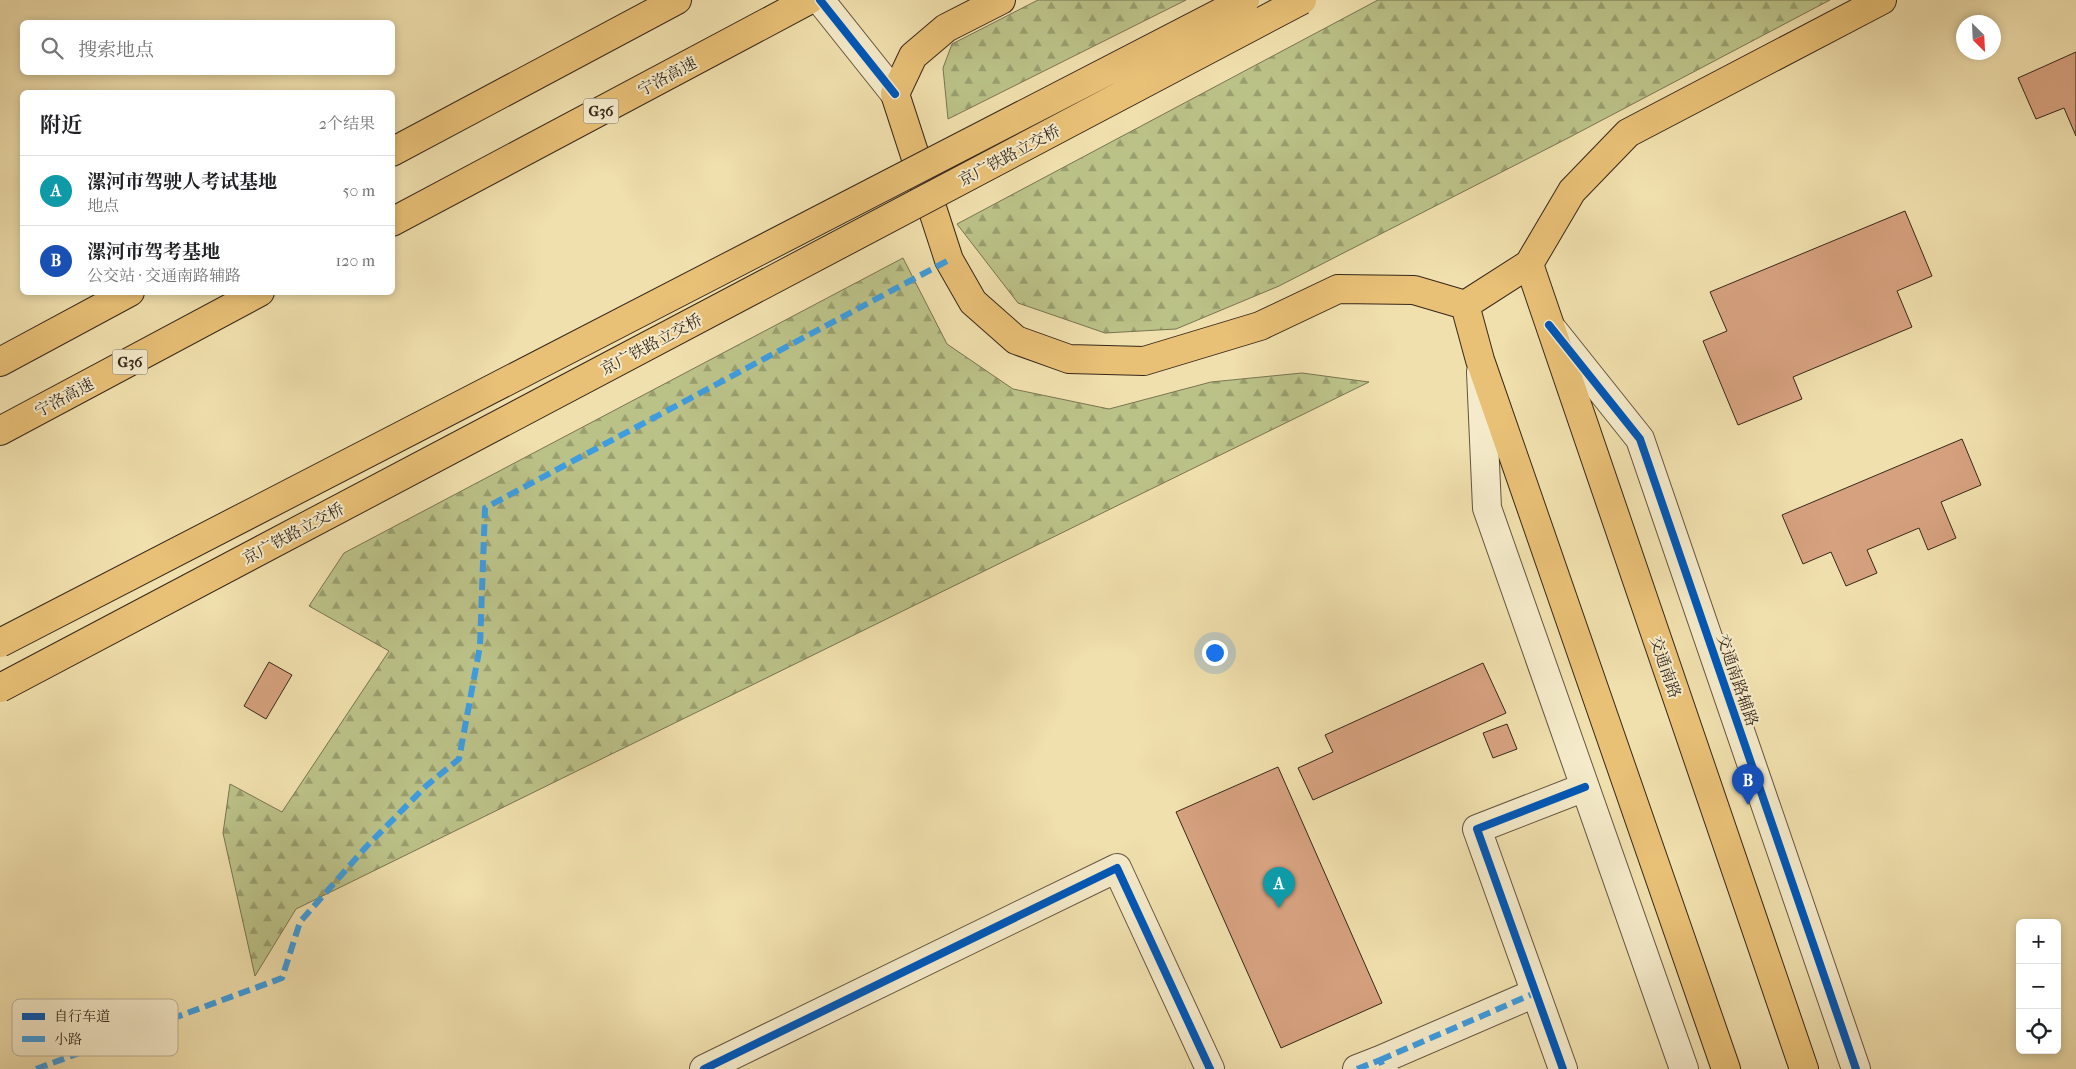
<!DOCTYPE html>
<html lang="zh">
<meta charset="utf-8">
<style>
body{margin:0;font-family:"IM FELL French Canon","Noto Serif SC",serif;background:#f6f6f6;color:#202124}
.controls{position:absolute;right:15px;bottom:15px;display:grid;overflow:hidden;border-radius:8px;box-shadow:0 2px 8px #0003}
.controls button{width:45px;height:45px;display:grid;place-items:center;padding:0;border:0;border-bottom:1px solid #e0e0e0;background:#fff;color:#202124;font:25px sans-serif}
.compass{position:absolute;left:1956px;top:15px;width:45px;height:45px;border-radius:50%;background:#fff;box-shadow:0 2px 8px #0003;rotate:156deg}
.you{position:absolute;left:1214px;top:652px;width:18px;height:18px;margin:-12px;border:4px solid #fff;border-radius:50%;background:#1a73e8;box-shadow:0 0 0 8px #1a73e833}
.badge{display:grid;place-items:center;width:32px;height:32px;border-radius:50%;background:#d93025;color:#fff;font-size:16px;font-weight:700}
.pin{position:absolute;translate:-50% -41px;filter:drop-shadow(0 1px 2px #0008)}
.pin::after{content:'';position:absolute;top:26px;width:18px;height:15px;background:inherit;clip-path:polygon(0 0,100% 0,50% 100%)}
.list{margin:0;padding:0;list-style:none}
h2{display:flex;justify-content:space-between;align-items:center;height:65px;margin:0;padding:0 20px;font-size:21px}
h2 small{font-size:16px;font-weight:400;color:#757577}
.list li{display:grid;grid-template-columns:32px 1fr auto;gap:15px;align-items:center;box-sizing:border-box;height:70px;padding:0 20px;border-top:1px solid #e0e0e0}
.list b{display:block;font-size:19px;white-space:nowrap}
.list p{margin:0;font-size:16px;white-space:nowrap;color:#757577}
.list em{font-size:16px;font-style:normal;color:#757577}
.icon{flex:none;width:28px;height:28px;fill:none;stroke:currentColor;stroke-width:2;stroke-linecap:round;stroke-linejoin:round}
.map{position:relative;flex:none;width:2076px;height:1069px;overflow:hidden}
.search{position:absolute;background:#fff;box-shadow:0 2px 8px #0003;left:20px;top:20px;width:375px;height:55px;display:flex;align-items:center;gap:12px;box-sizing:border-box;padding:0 18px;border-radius:8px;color:#757577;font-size:19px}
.panel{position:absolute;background:#fff;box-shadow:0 2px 8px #0003;left:20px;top:90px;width:375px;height:205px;border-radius:8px}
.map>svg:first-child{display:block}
</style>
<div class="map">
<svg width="2076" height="1069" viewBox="0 0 2076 1069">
<defs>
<pattern id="forest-firs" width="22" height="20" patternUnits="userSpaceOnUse" patternTransform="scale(1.25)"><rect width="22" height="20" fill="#bbc288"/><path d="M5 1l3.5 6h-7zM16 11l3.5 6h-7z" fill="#999e6e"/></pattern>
</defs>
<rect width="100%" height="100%" fill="#f0e0ad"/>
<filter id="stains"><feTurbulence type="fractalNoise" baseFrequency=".004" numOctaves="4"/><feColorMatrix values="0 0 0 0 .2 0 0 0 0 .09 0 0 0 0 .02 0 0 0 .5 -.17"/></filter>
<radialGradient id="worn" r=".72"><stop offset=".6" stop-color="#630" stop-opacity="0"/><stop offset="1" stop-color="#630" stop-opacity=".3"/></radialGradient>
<path fill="url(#forest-firs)" stroke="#797451" d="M1038,0H1186L948,119L943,68L952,44Z
M1378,0H1830L1570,137L1279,286L1176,329L1105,333L1018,303L957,224Z
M903,258L947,344L1013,389L1109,409L1211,382L1302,373L1369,382L296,909L255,976L223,833L230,784L282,812L389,651L309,606L344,553Z"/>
<path fill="#d6a17f" stroke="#37271a" d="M2076,52V136L2064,108L2036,119L2018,78Z
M1905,211L1932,276L1897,291L1912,327L1793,377L1802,399L1738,425L1703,341L1727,331L1710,292Z
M1962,439L1981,485L1941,502L1956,538L1928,550L1919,528L1867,550L1877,573L1846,586L1831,552L1803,564L1782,515Z
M269,662L292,675L266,719L244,706Z
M1483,663L1506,713L1313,800L1298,768L1333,752L1325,735Z
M1507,724L1517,749L1493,758L1483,733Z
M1278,767L1382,1003L1281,1048L1176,812Z"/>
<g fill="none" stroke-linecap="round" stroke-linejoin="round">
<g stroke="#65553f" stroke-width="30">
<path id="minor" d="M820,0L895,94
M1553,330L1640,439L1856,1069
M1481,372L1487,508L1684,1069
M1380,1060L1535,993
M704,1069L1117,868L1210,1069
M1357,1069L1380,1060L1384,1069
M1563,1069L1477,829L1585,787"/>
</g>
<g stroke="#37271a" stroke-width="30">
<path id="major" d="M1001,0L946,28L913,56L895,94L949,260L973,302L1016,340L1069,359L1144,361L1260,326L1338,289L1414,290L1465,305L1529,264L1572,191L1628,133L1882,0
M1529,264L1804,1069
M1465,305L1480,360L1726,1069"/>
</g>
<g stroke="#37271a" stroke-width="30">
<path id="highway" d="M392,152L677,0
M392,222L809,0
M0,362L130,292
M0,431L260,292"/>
</g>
<use href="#minor" stroke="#f5ebca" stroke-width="28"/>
<use href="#major" stroke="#e8c076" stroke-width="28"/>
<use href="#highway" stroke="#e8c076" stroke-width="28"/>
<g stroke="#37271a" stroke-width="30" stroke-linecap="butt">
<path id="major-bridge" d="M0,643L1245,0
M0,688L1302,0"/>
</g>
<use href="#major-bridge" stroke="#e8c076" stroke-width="28"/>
<path stroke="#3e9cdf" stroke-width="6" stroke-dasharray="12 6" stroke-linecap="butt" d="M1380,1060L1535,993
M36,1069L282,978L300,922L366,847L426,786L459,759L480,646L485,508L949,260
M1357,1069L1380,1060L1384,1069"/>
<g stroke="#f5ebca" stroke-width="11">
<path id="cycleway" d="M820,0L895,94
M1549,325L1640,439L1856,1069
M704,1069L1117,868L1210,1069
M1563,1069L1477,829L1585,787"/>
</g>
<use href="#cycleway" stroke="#0057b8" stroke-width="8"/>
</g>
<g text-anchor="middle" stroke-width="4" stroke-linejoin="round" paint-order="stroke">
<g fill="#f5ebca" stroke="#70624f" stroke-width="1">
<rect x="583.5" y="98.5" width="35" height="25" rx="4"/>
<rect x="112.5" y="349.5" width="35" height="25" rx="4"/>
</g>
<g font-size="15" font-weight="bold" fill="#37271a">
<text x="601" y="116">G36</text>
<text x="130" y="367">G36</text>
</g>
<g font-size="16" fill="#37271a" stroke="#f5ebca">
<text transform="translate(667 76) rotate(-28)" y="6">宁洛高速</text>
<text transform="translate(1009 155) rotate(-28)" y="6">京广铁路立交桥</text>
<text transform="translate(651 344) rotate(-28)" y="6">京广铁路立交桥</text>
<text transform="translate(64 397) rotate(-28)" y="6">宁洛高速</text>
<text transform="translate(293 533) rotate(-28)" y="6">京广铁路立交桥</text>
<text transform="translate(1666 667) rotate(71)" y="6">交通南路</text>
<text transform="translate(1738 680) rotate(71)" y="6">交通南路辅路</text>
</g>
</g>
<rect x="12" y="999" width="166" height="57" rx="8" fill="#f5ebca" stroke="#bcb095" stroke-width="1"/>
<rect x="22" y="1013" width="23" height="7" fill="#0057b8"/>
<rect x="22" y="1036" width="23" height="6" fill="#3e9cdf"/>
<g font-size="14" fill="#37271a">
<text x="54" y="1021">自行车道</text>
<text x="54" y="1044">小路</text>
</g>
<rect width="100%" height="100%" filter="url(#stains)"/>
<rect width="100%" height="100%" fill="url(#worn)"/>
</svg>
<div class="controls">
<button>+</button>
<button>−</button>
<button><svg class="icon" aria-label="locate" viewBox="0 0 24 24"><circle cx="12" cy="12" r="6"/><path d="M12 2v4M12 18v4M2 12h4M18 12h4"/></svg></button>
</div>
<svg class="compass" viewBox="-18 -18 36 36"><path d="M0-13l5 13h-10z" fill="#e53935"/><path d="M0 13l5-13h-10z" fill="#757577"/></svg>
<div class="you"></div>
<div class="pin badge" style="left:1279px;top:908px;background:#0f9aa8">A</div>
<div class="pin badge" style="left:1748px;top:805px;background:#1a4fb4">B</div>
<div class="search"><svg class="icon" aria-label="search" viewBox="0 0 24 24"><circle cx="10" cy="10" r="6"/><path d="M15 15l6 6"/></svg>搜索地点</div>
<section class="panel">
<h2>附近<small>2个结果</small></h2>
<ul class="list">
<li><span class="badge" style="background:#0f9aa8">A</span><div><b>漯河市驾驶人考试基地</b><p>地点</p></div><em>50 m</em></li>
<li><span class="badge" style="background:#1a4fb4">B</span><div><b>漯河市驾考基地</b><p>公交站 · 交通南路辅路</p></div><em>120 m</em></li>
</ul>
</section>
</div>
